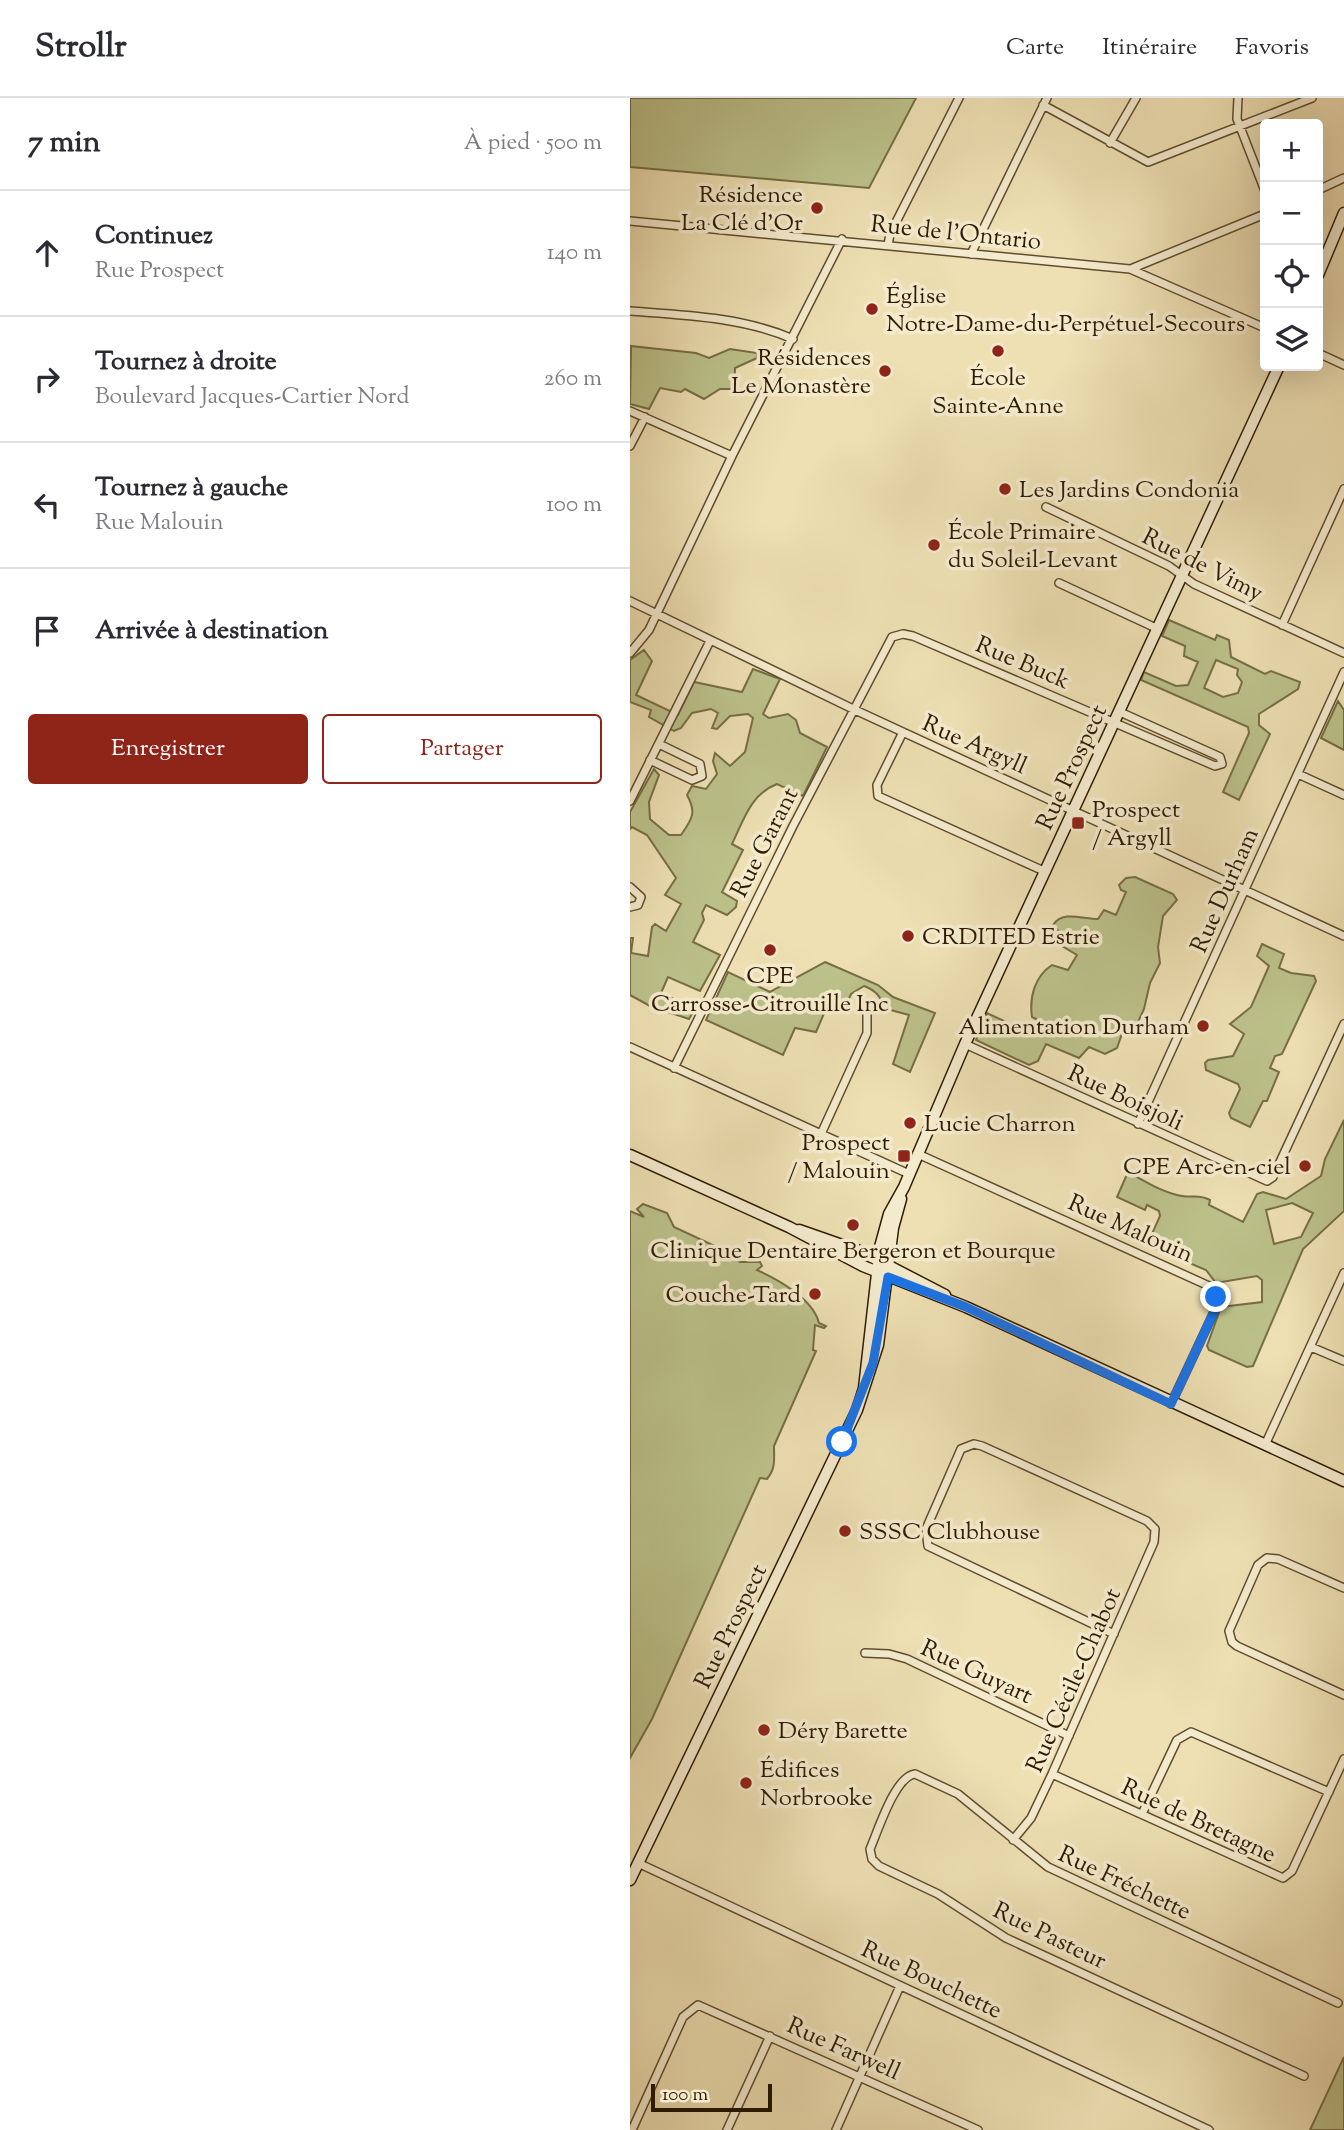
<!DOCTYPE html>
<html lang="fr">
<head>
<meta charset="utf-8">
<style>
  body { margin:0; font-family:"Sorts Mill Goudy",serif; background:#f7f7f7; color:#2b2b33 }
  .controls { position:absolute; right:21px; top:21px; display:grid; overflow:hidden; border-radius:7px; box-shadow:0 7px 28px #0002 }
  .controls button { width:63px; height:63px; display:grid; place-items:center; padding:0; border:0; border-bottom:2px solid #e1e1e2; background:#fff; color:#2b2b33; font:35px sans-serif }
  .scale { position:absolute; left:21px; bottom:18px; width:121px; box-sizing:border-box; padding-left:7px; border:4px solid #2f1c00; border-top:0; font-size:19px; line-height:24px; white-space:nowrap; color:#2f1c00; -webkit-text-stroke:5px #f4ebce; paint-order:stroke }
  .stop { position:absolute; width:21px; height:21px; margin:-16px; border:5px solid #1a73e8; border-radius:50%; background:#fff }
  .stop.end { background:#1a73e8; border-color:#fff; box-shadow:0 2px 7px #0008 }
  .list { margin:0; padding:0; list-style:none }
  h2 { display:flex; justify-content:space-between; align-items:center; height:91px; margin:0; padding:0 28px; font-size:30px }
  h2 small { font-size:23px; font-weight:400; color:#7c7c81 }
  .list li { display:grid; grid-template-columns:46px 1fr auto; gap:21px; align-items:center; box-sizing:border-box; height:126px; padding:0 28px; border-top:2px solid #e1e1e2 }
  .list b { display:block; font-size:26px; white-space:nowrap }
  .list p { margin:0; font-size:23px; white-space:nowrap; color:#7c7c81 }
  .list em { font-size:23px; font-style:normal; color:#7c7c81 }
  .actions { display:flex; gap:14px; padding:21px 28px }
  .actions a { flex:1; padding:16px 0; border:2px solid #8f2418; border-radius:7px; text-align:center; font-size:24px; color:#8f2418 }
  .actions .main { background:#8f2418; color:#fff }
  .icon { flex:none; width:38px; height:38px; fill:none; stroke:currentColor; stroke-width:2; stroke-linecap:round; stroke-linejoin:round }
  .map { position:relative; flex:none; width:714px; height:2032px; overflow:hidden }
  header { display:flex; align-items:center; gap:42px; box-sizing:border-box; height:98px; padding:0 35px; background:#fff; border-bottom:2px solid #e1e1e2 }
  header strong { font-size:33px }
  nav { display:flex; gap:38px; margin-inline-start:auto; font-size:24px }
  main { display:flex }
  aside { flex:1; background:#fff }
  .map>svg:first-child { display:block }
  .green { fill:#bcc18a; stroke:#766e45; stroke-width:2; fill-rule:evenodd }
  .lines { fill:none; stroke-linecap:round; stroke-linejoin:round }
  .street-casing { stroke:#5f4d2d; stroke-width:10 }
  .secondary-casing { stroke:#2f1c00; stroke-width:13 }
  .street { stroke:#f4ebce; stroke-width:7 }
  .secondary { stroke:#f4ebce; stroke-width:10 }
  .route { stroke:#1a73e8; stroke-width:9 }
  .poi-dot { fill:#8f2418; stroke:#f4ebce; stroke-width:2.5 }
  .labels { text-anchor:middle; stroke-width:7; stroke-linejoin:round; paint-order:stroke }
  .poi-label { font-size:24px; fill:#2f1c00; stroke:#f4ebce; text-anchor:start }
  .street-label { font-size:24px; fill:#2f1c00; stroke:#f4ebce }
</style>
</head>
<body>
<header>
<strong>Strollr</strong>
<nav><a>Carte</a><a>Itinéraire</a><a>Favoris</a></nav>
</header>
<main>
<aside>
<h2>7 min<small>À pied · 500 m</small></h2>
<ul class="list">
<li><svg class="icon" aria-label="ahead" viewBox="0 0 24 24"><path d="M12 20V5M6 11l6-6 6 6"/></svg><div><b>Continuez</b><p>Rue Prospect</p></div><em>140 m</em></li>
<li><svg class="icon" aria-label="right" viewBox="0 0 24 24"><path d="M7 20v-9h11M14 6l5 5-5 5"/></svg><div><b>Tournez à droite</b><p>Boulevard Jacques-Cartier Nord</p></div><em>260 m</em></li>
<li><svg class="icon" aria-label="left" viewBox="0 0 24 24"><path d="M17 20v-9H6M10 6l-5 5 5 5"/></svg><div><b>Tournez à gauche</b><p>Rue Malouin</p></div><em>100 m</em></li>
<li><svg class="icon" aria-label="arrive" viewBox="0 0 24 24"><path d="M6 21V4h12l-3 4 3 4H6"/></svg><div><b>Arrivée à destination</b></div></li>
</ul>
<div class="actions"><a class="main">Enregistrer</a><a>Partager</a></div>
</aside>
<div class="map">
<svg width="714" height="2032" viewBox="0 0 714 2032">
  <rect width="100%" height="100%" fill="#eee0b3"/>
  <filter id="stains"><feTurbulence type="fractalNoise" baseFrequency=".00286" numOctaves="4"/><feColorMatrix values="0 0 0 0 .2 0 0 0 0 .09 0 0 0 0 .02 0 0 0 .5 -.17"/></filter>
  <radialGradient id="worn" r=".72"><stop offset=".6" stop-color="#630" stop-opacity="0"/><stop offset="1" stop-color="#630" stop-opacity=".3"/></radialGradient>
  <path class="green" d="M0,0h286l-47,90 -239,-21z
    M1,248l65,7 13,5 21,-9 27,4v5l-22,10 -1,21h-14l-16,10 -19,-10 -4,3 -21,-4 -11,21 -19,-5z
    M539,522l46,20 2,-5 12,5 2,17 34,17 6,-3 29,11 -2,7 -39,25v11l11,9 -31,66 -16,-8 26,-59 -1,-6 -107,-47 3,-8 32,14 12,-1 10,-23 -14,-6 1,-10 -23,-10zM586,562l22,9 -1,6 5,7 -4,11 -15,4 -19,-9z
    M14,552l8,11 -16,34 42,20 16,-33 48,10 11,-23 27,10 -17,35 6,4 19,-4 8,6 4,13 27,14 -24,49 -26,-12c-26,10 -33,35 -45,60l11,6 -21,42 15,9 -1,6 -9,8 -21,-10 -4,8 2,7 -11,22 27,13 -20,36 -32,-14 -7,16 34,16 -6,10 -39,-13 -20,-11v-57h3l-2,15 17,3 4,-29 3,-3 11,7 15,-27 -16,-9 11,-17 -29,-43 -15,-8 -2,2v-17l24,-43 5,6 -10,27 1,17 19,16h12c11,-16 16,-22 6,-40l5,-9 14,3 11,-15 -4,-13 2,-8 15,13 15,-14 8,-34 -5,-4 -18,2 -13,13 -5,-1 6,-15 -7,-4 -19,4 -11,15 -7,3 -25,-14 2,-7 -21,-8v-42z
    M708,603l6,9v40l-23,-12z
    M505,779l38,17 4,6 -14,16 -5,31 2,16 -10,20 -6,26 -6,13 -15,9 -6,17 -12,6 -16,-7 -10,11 -33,-14 -8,17 -9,4 -53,-25 11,-27 47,22 6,-14 -8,-4c-3,-20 3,-41 20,-52l16,5 9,-15 -15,-9 3,-8 -12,-13c10,-15 29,-6 45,-6l6,-9 12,5 10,-23 -5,-2 -2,-5 7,-7z
    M632,846l22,10 -5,14 12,5 23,3 2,5 -34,73 -7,2 -5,12 9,4 -12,29h-4l-13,26 -19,-9 -2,-5 11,-24 -2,-5 -32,-14 -1,-7 3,-3 25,-4 11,-22 -14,-10 21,-17 18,-41 -12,-10z
    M195,864l53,23 15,12 42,16 -25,59 -17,-8 16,-49 -26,-7c-1,-12 -8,-18 -19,-22l-13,8 -6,14 -16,-6 -13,30 -21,-4 -12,27 -77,-35 22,-48 42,20z
    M714,1022v91l-41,38 -50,117 -6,1 -38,-17 -2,-4 14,-39 41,-5v-22l-5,-4 -41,7 -10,-13 -59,-25 13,-29 -1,-5 -12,-6 -2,5 -28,-13 11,-25c17,9 35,21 54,24 11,2 17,-2 28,4l-1,5 34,17 14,-28 6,-2 23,7 35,-23 4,-17zM662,1105l21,10 -12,24 -27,7 -8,-34z
    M13,1106l24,9 7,14 43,20 2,5 21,10h20l2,4 -5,4c22,10 56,29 62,53l7,3 -2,2 -9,-3 -2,25 3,1 -42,95c0,13 2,22 -7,33l-7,-1 -108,241 -22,39v-547l14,6 -7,-8z
    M714,1959v73h-34z"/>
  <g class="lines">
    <g class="street-casing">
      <path id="street" d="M608,0l-1,21 28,72
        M413,7l105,57 164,-64
        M480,45l26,-45
        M688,92l26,-12
        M0,123l500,48 135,59
        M258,147l2,-11 69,-136
        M341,156l76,-156
        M503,170l132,-54
        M0,213c54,4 113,6 163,28
        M688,255l26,12
        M0,313l102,45
        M0,348l15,-29
        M416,409l123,59 25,18 150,69
        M429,485l99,46
        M0,503l223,108 491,227
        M652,527l62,-136
        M0,555l19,-23 83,-174 110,-217
        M273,634l-26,53 1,11 168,76
        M20,662l42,20 10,-4 -2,-12 -41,-20
        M668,676l46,21
        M0,703l80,-160
        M0,789l11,10 -3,8 -8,2
        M335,946l302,137 6,-4 71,-153
        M0,949l279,127
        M44,970l119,-242 99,-189 11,-3 10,2 302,130 7,-2 -2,-7 -100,-45
        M508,1026l206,-452
        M191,1036l46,-101v-26
        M288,1056l291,132 7,11 -2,15 -43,92
        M681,1249l33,14
        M635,1347l79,-172
        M714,1490l-66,-29 -11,-1 -9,7 -29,66 3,11 5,4 107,49
        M235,1555l24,1 18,5 162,77
        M422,1676l231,104 9,-7 52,-112
        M512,1716l35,-74 14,-8 138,60
        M383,1742l18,-22 21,-44 102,-232 1,-13 -8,-8 -165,-75 -8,-2 -13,5 -35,80 2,17 186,88
        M8,1765l571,267
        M674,1978l-298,-138 -68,-44 -59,-28 -7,-7 -2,-10c8,-18 25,-73 45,-75l43,20 90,73 290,136
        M2,2032l51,-113 15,-12 280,125
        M97,2032l43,-94
        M206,2032l64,-144"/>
    </g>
    <g class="secondary-casing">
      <path id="secondary" d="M688,177l26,-62
        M0,1057l159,72 74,39 103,41 378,174
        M169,1132l63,22 83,43
        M234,1290l16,-141 9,-33 15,-27 61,-143 314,-678
        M0,1782l227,-470 21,-65 15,-117 8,-29"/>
    </g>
    <use href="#street" class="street"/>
    <use href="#secondary" class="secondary"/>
  </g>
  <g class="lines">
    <path class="route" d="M212,1344l31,-79 15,-86 78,30 205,97 43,-92 2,-15"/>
  </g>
  <g class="poi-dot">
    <circle cx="187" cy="110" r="7"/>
    <circle cx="242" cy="211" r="7"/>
    <circle cx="368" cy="253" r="7"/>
    <circle cx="255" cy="273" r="7"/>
    <circle cx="375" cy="391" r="7"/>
    <circle cx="304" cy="447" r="7"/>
    <rect x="441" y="718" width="14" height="14" rx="3.5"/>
    <circle cx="278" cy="838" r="7"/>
    <circle cx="140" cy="852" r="7"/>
    <circle cx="573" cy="928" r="7"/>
    <circle cx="280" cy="1025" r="7"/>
    <rect x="267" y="1051" width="14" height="14" rx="3.5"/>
    <circle cx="675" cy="1068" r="7"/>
    <circle cx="223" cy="1127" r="7"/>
    <circle cx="185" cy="1196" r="7"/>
    <circle cx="215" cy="1433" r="7"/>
    <circle cx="134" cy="1632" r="7"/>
    <circle cx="116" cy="1685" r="7"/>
  </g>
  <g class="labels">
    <g class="poi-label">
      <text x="173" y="104" text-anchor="end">Résidence<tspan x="173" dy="28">La Clé d'Or</tspan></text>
      <text x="256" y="205">Église<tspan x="256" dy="28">Notre-Dame-du-Perpétuel-Secours</tspan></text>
      <text x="241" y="267" text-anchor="end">Résidences<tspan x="241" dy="28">Le Monastère</tspan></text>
      <text x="368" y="287" text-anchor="middle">École<tspan x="368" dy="28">Sainte-Anne</tspan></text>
      <text x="389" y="399">Les Jardins Condonia</text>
      <text x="318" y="441">École Primaire<tspan x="318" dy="28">du Soleil-Levant</tspan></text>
      <text x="462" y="719">Prospect<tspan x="462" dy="28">/ Argyll</tspan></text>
      <text x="292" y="846">CRDITED Estrie</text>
      <text x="140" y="885" text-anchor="middle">CPE<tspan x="140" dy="28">Carrosse-Citrouille Inc</tspan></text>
      <text x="559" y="936" text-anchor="end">Alimentation Durham</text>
      <text x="294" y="1033">Lucie Charron</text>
      <text x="260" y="1052" text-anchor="end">Prospect<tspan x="260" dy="28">/ Malouin</tspan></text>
      <text x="661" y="1076" text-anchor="end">CPE Arc-en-ciel</text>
      <text x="223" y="1160" text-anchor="middle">Clinique Dentaire Bergeron et Bourque</text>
      <text x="171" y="1204" text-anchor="end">Couche-Tard</text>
      <text x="229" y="1441">SSSC Clubhouse</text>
      <text x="148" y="1640">Déry Barette</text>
      <text x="130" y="1679">Édifices<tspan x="130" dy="28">Norbrooke</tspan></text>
    </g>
    <g class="street-label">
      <text transform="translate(326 134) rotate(6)" y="8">Rue de l'Ontario</text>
      <text transform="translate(573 466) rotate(27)" y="8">Rue de Vimy</text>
      <text transform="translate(393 564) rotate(23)" y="8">Rue Buck</text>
      <text transform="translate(345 646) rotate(24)" y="8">Rue Argyll</text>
      <text transform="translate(441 669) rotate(-65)" y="8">Rue Prospect</text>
      <text transform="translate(134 744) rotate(-63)" y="8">Rue Garant</text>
      <text transform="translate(594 792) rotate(-66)" y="8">Rue Durham</text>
      <text transform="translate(496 999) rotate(25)" y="8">Rue Boisjoli</text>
      <text transform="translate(501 1130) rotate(24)" y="8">Rue Malouin</text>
      <text transform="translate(100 1528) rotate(-64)" y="8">Rue Prospect</text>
      <text transform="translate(347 1573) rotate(25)" y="8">Rue Guyart</text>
      <text transform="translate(443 1582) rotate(-66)" y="8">Rue Cécile-Chabot</text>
      <text transform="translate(569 1722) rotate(25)" y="8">Rue de Bretagne</text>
      <text transform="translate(495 1784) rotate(25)" y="8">Rue Fréchette</text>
      <text transform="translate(420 1837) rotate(26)" y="8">Rue Pasteur</text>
      <text transform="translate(302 1881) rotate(25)" y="8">Rue Bouchette</text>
      <text transform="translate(214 1950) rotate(24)" y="8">Rue Farwell</text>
    </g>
  </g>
  <rect width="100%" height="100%" filter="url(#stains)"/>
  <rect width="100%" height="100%" fill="url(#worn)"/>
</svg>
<div class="controls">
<button>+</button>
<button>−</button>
<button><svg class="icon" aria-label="locate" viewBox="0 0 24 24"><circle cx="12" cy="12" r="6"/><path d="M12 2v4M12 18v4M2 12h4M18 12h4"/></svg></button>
<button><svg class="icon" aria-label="layers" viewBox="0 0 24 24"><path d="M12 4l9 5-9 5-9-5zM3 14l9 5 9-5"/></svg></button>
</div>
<div class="scale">100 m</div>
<div class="stop" style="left:212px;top:1344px"></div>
<div class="stop end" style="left:586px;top:1199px"></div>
</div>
</main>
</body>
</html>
